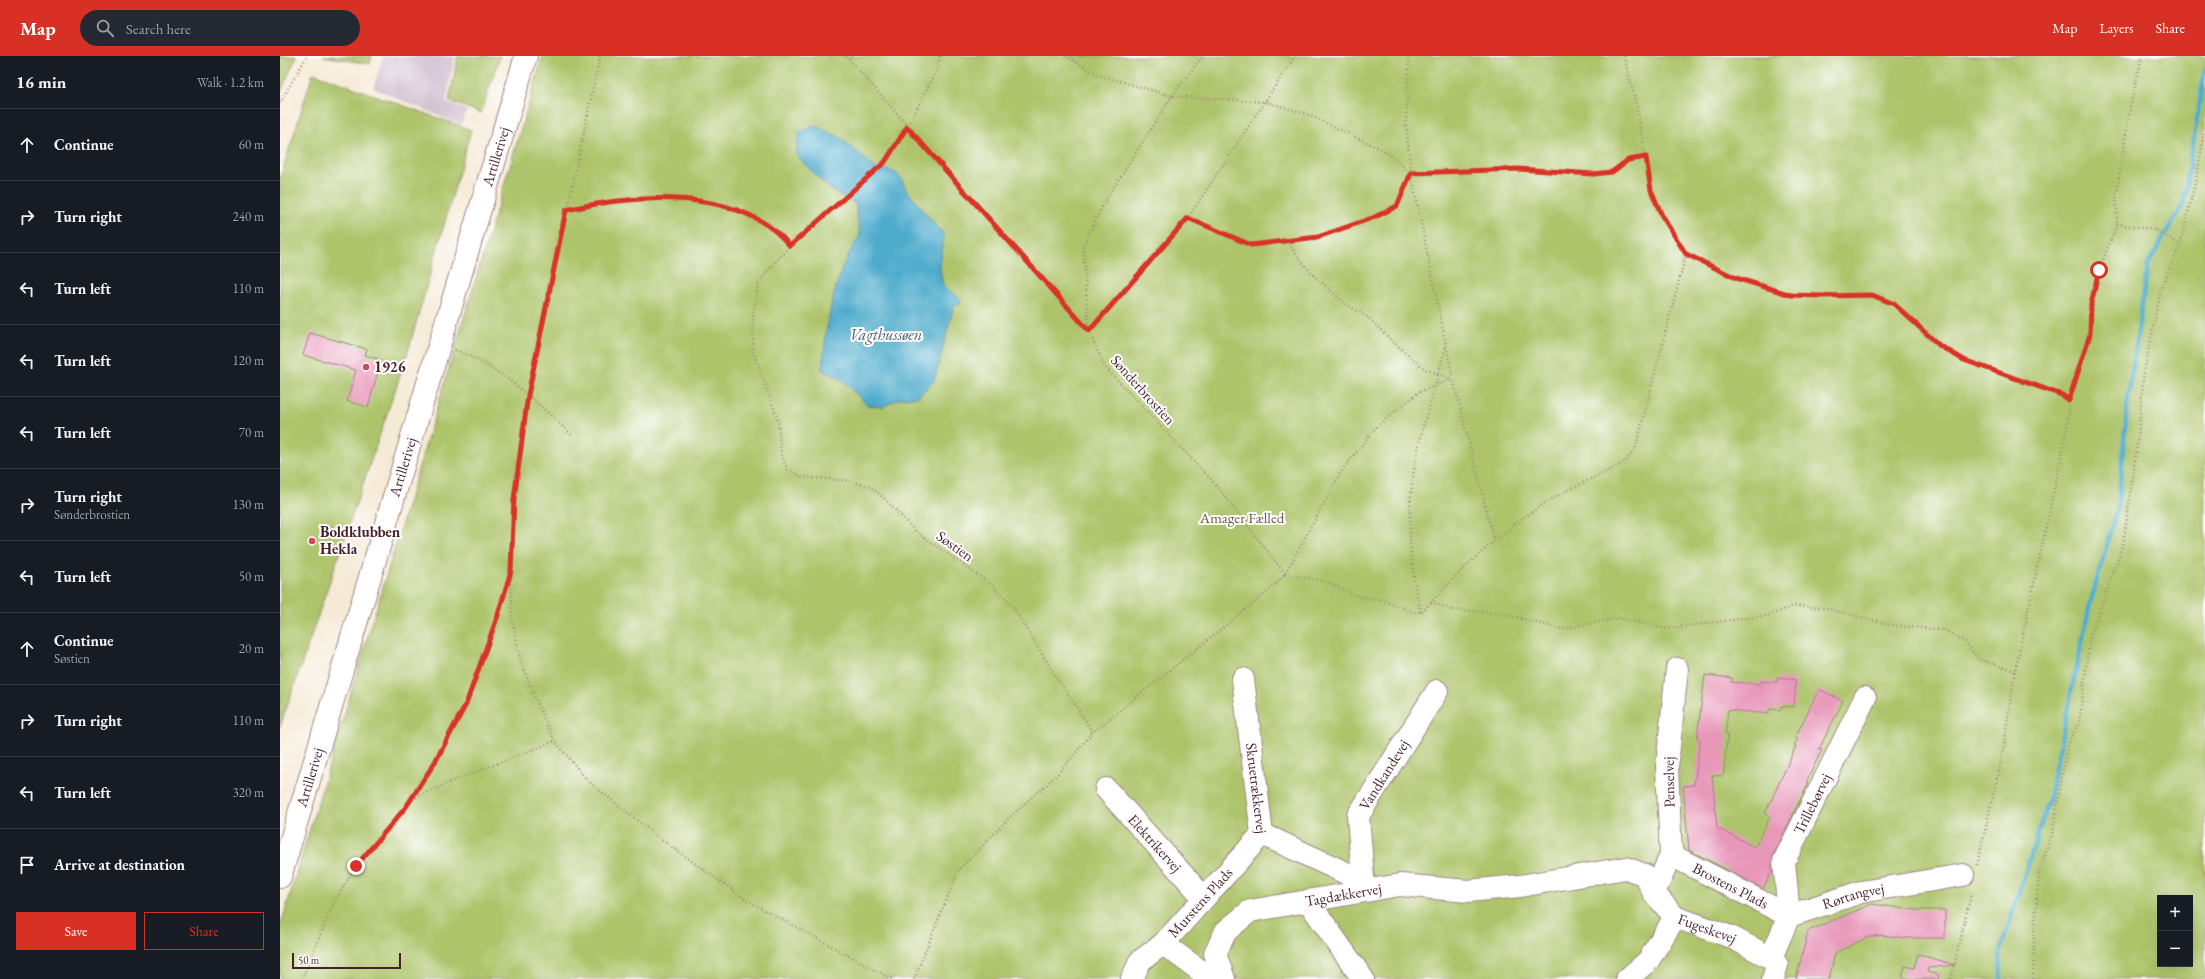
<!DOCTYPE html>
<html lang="en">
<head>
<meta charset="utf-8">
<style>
  body { margin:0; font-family:"EB Garamond",serif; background:#242831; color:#f1f3f6 }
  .controls { position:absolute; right:12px; bottom:12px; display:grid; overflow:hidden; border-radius:0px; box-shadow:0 4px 16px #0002 }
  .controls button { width:36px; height:36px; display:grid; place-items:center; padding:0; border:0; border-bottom:1px solid #363941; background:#171b24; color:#f1f3f6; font:20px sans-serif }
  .scale { position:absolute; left:12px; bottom:10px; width:109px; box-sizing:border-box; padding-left:4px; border:2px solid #4a1f2b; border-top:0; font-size:11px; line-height:14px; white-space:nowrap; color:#4a1f2b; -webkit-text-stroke:3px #fff; paint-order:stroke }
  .stop { position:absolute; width:12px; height:12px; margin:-9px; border:3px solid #d93025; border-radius:50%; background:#fff }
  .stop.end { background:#d93025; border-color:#fff; box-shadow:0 1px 4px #0008 }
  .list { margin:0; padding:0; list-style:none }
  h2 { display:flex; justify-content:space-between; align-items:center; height:52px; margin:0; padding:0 16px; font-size:17px }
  h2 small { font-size:13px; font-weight:400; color:#9ea1a6 }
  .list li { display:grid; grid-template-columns:26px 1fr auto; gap:12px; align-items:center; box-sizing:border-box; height:72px; padding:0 16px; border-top:1px solid #363941 }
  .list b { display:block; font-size:15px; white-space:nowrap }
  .list p { margin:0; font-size:13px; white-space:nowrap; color:#9ea1a6 }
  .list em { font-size:13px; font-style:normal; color:#9ea1a6 }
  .actions { display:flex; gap:8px; padding:12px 16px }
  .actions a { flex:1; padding:9px 0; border:1px solid #d93025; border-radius:0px; text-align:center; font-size:14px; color:#d93025 }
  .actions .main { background:#d93025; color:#fff }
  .icon { flex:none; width:22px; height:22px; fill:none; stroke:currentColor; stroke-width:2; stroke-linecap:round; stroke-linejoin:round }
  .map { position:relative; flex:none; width:1925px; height:923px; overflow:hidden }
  header { display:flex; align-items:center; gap:24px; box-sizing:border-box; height:56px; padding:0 20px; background:#d93025; color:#fff }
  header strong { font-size:19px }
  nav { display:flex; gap:22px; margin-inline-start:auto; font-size:14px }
  .search { width:280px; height:36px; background:#242831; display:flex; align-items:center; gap:10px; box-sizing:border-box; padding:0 14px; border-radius:22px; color:#9ea1a6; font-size:15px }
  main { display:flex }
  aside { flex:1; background:#171b24 }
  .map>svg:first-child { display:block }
  .industrial { fill:#cfbdcf }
  .green { fill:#adc46a; stroke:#7c724a; fill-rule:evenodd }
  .water { fill:#4eabcc; stroke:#4c657c }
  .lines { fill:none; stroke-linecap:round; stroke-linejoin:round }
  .stream { stroke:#4eabcc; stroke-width:4.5 }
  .building { fill:#e897b9 }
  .minor-casing { stroke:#a08480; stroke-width:24 }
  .path { stroke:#a08480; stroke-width:2.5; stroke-dasharray:1 3; stroke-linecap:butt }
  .minor { stroke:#fff; stroke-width:22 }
  .route { stroke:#d93025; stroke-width:5 }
  .poi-dot { fill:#d1495b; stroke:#fff; stroke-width:1.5 }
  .labels { text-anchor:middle; stroke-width:4; stroke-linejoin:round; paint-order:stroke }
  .street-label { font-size:15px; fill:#4a1f2b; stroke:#fff }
  .poi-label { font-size:15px; font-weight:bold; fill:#4a1f2b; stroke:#fff; text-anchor:start }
  .park-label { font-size:15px; fill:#6d5941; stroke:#fff }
  .water-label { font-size:16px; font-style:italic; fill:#4c5e73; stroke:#fff }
</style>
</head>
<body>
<header>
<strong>Map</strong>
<div class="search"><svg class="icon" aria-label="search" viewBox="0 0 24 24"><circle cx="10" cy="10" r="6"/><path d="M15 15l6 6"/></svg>Search here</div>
<nav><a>Map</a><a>Layers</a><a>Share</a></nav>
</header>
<main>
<aside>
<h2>16 min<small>Walk · 1.2 km</small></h2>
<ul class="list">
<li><svg class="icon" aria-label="ahead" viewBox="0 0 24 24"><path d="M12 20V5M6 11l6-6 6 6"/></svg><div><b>Continue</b></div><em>60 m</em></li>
<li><svg class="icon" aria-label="right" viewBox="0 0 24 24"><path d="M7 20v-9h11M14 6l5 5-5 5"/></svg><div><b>Turn right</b></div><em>240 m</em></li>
<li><svg class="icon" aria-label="left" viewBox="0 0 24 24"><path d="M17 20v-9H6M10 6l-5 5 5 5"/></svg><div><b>Turn left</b></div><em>110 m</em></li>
<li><svg class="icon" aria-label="left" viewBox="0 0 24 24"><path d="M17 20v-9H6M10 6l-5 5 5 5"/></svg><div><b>Turn left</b></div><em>120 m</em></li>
<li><svg class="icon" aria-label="left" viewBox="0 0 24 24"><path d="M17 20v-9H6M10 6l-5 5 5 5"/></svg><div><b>Turn left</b></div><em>70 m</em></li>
<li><svg class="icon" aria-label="right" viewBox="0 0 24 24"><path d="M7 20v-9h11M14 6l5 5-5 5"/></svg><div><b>Turn right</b><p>Sønderbrostien</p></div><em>130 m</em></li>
<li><svg class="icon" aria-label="left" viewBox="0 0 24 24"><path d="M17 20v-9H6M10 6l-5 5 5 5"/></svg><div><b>Turn left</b></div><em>50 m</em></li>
<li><svg class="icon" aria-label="ahead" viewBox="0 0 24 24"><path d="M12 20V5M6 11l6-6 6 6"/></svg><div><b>Continue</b><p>Søstien</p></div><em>20 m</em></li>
<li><svg class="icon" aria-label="right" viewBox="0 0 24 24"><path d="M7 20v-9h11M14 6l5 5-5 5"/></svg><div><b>Turn right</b></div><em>110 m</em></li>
<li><svg class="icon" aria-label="left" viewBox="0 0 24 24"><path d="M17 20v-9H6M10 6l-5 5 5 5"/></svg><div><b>Turn left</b></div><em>320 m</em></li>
<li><svg class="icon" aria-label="arrive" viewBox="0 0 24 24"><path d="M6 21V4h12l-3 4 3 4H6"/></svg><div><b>Arrive at destination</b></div></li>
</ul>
<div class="actions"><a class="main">Save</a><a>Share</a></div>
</aside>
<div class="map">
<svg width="1925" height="923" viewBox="0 0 1925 923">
  <rect width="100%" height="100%" fill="#fff"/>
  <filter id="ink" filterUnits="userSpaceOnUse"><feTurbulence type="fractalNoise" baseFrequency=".025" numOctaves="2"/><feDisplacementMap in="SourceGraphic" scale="8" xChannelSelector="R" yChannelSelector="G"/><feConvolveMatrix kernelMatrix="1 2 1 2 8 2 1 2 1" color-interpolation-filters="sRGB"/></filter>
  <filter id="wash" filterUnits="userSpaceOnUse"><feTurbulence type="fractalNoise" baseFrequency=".012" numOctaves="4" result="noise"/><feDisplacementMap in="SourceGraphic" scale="16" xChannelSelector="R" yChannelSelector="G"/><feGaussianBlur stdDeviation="0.9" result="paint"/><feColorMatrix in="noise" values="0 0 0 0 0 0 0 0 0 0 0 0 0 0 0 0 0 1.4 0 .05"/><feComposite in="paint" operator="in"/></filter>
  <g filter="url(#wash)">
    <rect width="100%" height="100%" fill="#f5ead5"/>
    <path class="industrial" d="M103,0h72l-9,46 21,8 -6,15 -88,-37z"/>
    <path class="green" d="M0,0h17l-17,37z
      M43,0h49l-2,8z
      M178,0h42l-19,57 -32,-12z
      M263,0h1662v923h-1925v-51zM1880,842h30v66h-30z
      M33,17l158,57 -64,225 -127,372v-548z"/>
    <path class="water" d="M534,69l27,13 38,33 5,-3 12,5 6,6 5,12 37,44 -4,33 3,18 17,12 1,6 -7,2 -20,75 -17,16 -17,1 -17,9 -16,-2 -26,-26 -19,-9c4,-43 11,-99 38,-134l-5,-33c-25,-10 -42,-29 -59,-49l3,-21z"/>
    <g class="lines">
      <path class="stream" d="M1721,923l-1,-28 48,-149 42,-198 28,-99 10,-107 20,-134 35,-59 22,-135"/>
    </g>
    <g id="blocks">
      <path class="building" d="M30,277l57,16 -2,6 16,5 -13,47 -21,-6 9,-31 -53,-15z
        M1425,619l27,3 -1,4 29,2v-3l17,1 1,-4 18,2 -2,27 -13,-1v4l-12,-1v5l-41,-4 -3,24h3l-5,42 -11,-1 5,53 38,19 15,-30 -5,-3 31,-68 -2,-1 4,-6 -3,-1 24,-49 24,12 -24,48 3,1 -16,32 2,2 -35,71 -1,16 -9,18 -74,-39 -6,-64 11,-1 6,-46 -3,-1z
        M1592,848l44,6h29v28h-38l-28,-3 -13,3 -31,15 -6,26h-33l12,-48z
        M1638,898l37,11 -27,3 -1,4 12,3 -1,4h-28l-8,-2 3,-11 9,2z"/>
    </g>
  </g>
  <g filter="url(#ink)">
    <use href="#blocks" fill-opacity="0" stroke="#a08480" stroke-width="1"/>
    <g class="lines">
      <g class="minor-casing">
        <g id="minor">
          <path id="s1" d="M963,623l19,155 101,47"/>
          <path id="s2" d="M826,733l98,109"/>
          <path id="s3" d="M1391,799l118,61"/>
          <path id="s4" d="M0,821l246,-821"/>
          <path id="s5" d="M1084,835l-6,-75 79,-125"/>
          <path d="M1374,837l17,-38 -4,-89 10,-97"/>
          <path d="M1028,845l55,78"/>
          <path id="s6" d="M1509,860l-5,-55 81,-163"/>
          <path id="s7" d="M1491,902l18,-42 72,-24 102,-17"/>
          <path d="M852,923l8,-18 23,-17"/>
          <path id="s8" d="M932,923l-49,-35 99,-110"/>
          <path id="s9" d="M944,923l-9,-26 11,-22 24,-20 150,-26 68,6 52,-5 106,-18 19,7 9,18 21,24 56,20 40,21 6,7 -4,14"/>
          <path d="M1347,923l21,-18 27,-44"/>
        </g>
      </g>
      <path class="path" d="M320,0l-72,339 -14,104 -3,72 1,47 9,44 18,46 16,33 32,39 72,58 89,63 144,78
        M566,0l243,275 15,35 113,120 68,88
        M660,0l-3,14 -30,57 -22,35 -95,84 -21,23 -11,16 -5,29v38l25,68 3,34 6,15 15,8 48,4 21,6 15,13 30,32 76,53 20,21 43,69 38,57 178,-143 14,-15 56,-102 34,-44 44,-36 34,-13
        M786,0l32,19 74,21 94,6 41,12 78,37 26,22 42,206 41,161
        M1344,0l13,51 14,83 11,26 24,38 50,24 55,17 30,1 51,-1 22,9 46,42 23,14 99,35 7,6
        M0,47l27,-47
        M1131,117l107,-4 75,5 19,-2 7,-7 9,-5 18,-3
        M286,154c68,-16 175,-24 224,36
        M908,162l63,27 67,-8 57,-20 22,-11 14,-33 -5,-49 3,-68
        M1837,168l39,6 24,15
        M1006,184l24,32 36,32 23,14 23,23 33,28 27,10
        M809,275l99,-113 107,-162
        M809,275l-6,-85 23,-47 66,-103 31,-40
        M175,294c46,17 82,53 118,86
        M1005,518l39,7 37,16 18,2 35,13h8
        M1151,546l21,8 47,3 63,16 57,-11 46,11 104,-14 25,-9 31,2 66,17 54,5 20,12 13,17 37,12
        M1141,556c-13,-51 -15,-107 -4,-158 7,-36 20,-71 28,-106
        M1142,556c37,-40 76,-79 123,-109 26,-16 55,-27 81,-42l9,-11 51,-196
        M132,743l43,-19 100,-39
        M1697,809l25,-108 13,-86 49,-227 5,-29v-14l21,-67 1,-30 8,-34 18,-46 -1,-28 15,-93 11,-47
        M22,923l32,-77 22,-36 50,-59 29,-45 31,-59 33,-88 11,-41
        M634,923l44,-108 54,-56 43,-38 38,-45
        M1671,923l21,-89
        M1753,923l1,-46 5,-60 14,-42 14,-86 12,-22 11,-86 33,-93 14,-98 7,-74 17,-83 19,-44 16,-66 9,-50
        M1924,923l1,-1"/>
      <use href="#minor" class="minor"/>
    </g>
  </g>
  <g class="lines" filter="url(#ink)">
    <path class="route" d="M76,810l50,-59 29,-45 31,-58 32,-89 13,-44 3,-72 14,-104 38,-185c68,-16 175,-24 224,36l95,-84 22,-35 182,204 99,-113 63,27 67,-8 57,-20 22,-11 14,-33 107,-4 75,5 19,-2 16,-12 18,-3 5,33 11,26 24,38 50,24 55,17 30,1 51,-1 22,9 46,42 24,14 98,35 7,5 21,-66 1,-30 8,-34"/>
  </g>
  <g class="poi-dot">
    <circle cx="86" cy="311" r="4"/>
    <circle cx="32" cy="485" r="4"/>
  </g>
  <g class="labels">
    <g class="street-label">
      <text dy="5" stroke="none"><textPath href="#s4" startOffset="752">Artillerivej</textPath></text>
      <text transform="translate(863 334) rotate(48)" y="5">Sønderbrostien</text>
      <text dy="5" stroke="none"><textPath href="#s4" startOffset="428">Artillerivej</textPath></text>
      <text transform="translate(675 490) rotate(35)" y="5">Søstien</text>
      <text dy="5" stroke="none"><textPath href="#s5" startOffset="124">Vandkandevej</textPath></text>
      <text dy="5" stroke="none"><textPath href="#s4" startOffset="104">Artillerivej</textPath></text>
      <text transform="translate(1389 726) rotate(-91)" y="5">Penselvej</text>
      <text dy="5" stroke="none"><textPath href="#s1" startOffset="110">Skruetrækkervej</textPath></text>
      <text dy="5" stroke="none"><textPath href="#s6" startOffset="119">Trillebørvej</textPath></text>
      <text dy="5" stroke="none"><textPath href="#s2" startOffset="73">Elektrikervej</textPath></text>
      <text dy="5" stroke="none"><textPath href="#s3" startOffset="67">Brostens Plads</textPath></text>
      <text dy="5" stroke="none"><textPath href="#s9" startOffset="178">Tagdækkervej</textPath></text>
      <text dy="5" stroke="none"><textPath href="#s7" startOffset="113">Rørtangvej</textPath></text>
      <text dy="5" stroke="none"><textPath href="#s8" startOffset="116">Murstens Plads</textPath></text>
      <text dy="5" stroke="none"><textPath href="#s9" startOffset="570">Fugeskevej</textPath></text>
    </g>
    <g class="poi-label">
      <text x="94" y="316">1926</text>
      <text x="40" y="481">Boldklubben<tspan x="40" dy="17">Hekla</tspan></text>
    </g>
    <g class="park-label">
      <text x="962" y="467">Amager Fælled</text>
    </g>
    <g class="water-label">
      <text x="606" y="284">Vagthussøen</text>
    </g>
  </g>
</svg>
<div class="controls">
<button>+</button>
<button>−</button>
</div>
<div class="scale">50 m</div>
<div class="stop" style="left:1819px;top:214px"></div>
<div class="stop end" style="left:76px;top:810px"></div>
</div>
</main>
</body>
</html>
